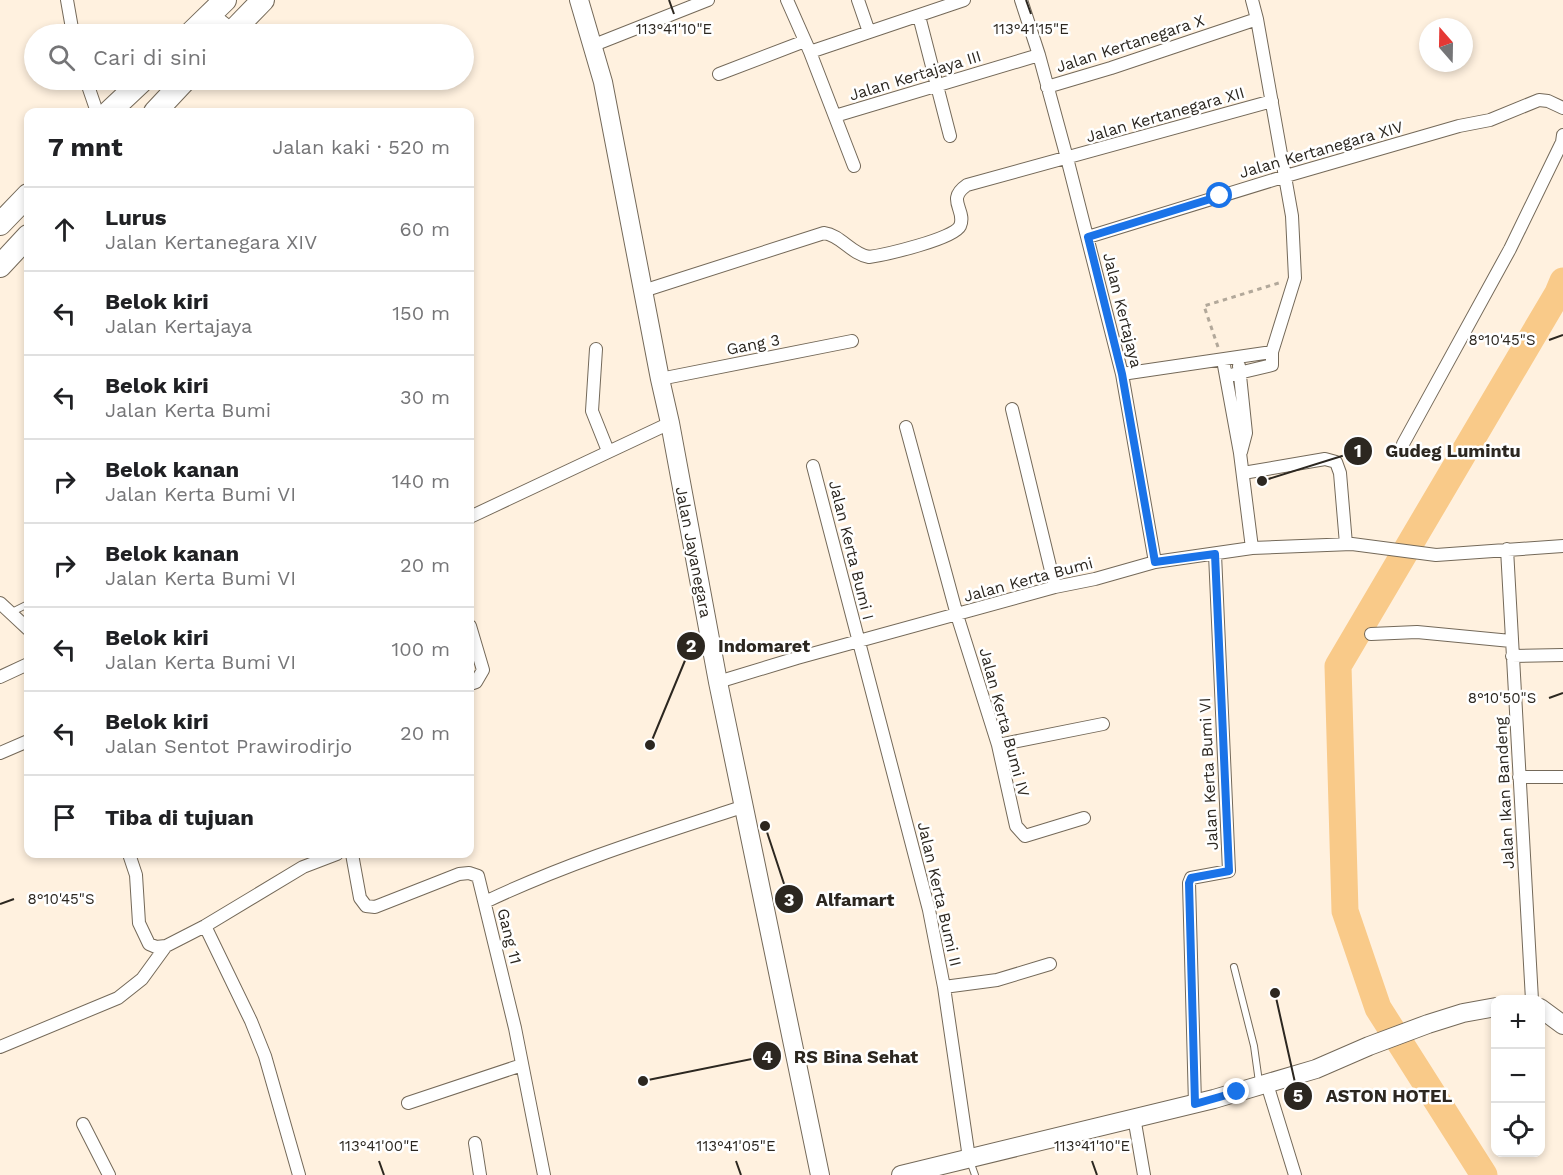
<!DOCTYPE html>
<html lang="id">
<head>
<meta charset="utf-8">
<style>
  body { margin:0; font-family:"Work Sans",sans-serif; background:#f2f2f2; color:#202124 }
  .controls { position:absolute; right:18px; bottom:18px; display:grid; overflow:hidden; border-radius:12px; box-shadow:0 3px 9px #0003 }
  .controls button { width:54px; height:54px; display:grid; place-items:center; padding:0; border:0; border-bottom:2px solid #e0e0e0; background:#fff; color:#202124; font:30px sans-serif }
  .compass { position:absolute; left:1419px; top:18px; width:54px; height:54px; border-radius:50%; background:#fff; box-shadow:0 3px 9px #0003; rotate:340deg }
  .stop { position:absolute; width:18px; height:18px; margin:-14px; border:4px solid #1a73e8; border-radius:50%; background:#fff }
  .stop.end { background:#1a73e8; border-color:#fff; box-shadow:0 2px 6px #0008 }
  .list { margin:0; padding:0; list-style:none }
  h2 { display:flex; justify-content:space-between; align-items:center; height:78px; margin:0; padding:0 24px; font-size:26px }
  h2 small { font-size:20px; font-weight:400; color:#757577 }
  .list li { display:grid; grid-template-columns:39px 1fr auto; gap:18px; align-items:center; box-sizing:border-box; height:84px; padding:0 24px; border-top:2px solid #e0e0e0 }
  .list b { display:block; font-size:22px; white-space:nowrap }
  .list p { margin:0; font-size:20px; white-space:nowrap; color:#757577 }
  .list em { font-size:20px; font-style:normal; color:#757577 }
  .icon { flex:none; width:33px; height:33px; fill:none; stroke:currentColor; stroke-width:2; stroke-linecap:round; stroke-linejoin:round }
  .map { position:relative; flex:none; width:1563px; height:1175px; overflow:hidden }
  .search { position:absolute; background:#fff; box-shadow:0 3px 9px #0003; left:24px; top:24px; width:450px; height:66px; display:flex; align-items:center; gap:15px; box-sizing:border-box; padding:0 21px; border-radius:33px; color:#757577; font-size:22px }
  .panel { position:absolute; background:#fff; box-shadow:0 3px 9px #0003; left:24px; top:108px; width:450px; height:750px; border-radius:12px }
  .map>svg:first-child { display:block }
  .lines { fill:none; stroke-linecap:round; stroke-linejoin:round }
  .river { stroke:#f9ca89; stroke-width:27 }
  .lane-casing { stroke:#746959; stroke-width:8 }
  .street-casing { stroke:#746959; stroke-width:14 }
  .secondary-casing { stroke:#746959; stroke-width:20 }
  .highway-casing { stroke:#746959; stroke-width:24 }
  .path { stroke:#b2a89a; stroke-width:3; stroke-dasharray:4.5 4.5; stroke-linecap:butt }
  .lane { stroke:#fff; stroke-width:6 }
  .street { stroke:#fff; stroke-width:12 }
  .secondary { stroke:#fff; stroke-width:18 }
  .highway { stroke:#fff; stroke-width:22 }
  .route { stroke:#1a73e8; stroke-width:8 }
  .ticks { fill:none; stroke:#2c2720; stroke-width:2 }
  .labels { text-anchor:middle; stroke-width:5; stroke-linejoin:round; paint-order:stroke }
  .street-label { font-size:16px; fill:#2c2720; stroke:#fff }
  .ticks-label { font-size:15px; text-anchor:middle; fill:#2c2720; stroke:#fff; stroke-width:5; stroke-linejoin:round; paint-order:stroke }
  .leader { fill:none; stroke:#2c2720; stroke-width:2 }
  .callout-dot { fill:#2c2720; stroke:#fff; stroke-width:2 }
  .mark-label { font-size:18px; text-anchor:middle; font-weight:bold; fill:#fff }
  .callout-label { font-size:18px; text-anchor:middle; font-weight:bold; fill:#2c2720; stroke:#fff; stroke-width:5; stroke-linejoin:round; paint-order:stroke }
</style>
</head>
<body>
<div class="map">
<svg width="1563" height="1175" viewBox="0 0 1563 1175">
  <rect width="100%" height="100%" fill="#fff1df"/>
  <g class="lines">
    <path class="river" d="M1484,1175l-106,-167 -33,-97 -7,-245 220,-373 5,-12"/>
    <g class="lane-casing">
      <path id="lane" d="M10,613l18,-9
        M1234,967l20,79 5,36
        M970,1161l5,14"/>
    </g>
    <g class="street-casing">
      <path id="street" d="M67,0l6,34
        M787,0l23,52 44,114
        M858,0l11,32
        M1021,0l18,55 28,103 55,216 33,188
        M919,16l31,120
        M594,45l114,-45
        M810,52l154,-52
        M719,74l86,-33
        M86,80l11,32
        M1047,87l64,-19 146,-49
        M835,116l204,-61
        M1088,237l198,-61 173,-50 31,-6 49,-20 9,1 15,7
        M643,291l181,-58c17,2 27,21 45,24 15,-2 85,-18 91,-31 7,-16 -15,-26 7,-41l305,-84
        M596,349l-4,62 16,40
        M1223,360l17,93 12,95
        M1239,366l7,67 -5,19
        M1122,374l150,-22
        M1226,376l46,-11v-13l23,-74 -3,-62 -35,-197 -5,-19
        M660,379l192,-38
        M1012,409l43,178
        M906,427l51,188 41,130 18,81 9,10 59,-18
        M1403,444l107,-195 52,-107 1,-7
        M813,466l116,444 15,77 25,171
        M1243,473l82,-14 11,3 4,11 6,71
        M470,517l200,-94
        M1507,549l25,451
        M0,603l28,26
        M470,626l13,44 -7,12 -6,2
        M1371,634l46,-2 94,9
        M1512,656l51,-1
        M0,677l28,-13
        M718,682l79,-24 258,-71 40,-8 60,-17 97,-14 100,-4 84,11 127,-9
        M998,745l105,-21
        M0,753l28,-12
        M1519,777h44
        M129,854l7,21 3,48 10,21 7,3 10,-1 39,-20 98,-59 34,-13
        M352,854l8,44 6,8 9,1 84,-33 10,-1 9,3 37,152 29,147
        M485,902c84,-40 172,-67 260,-96
        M205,926l46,95 14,35 34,119
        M944,987l53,-7 53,-16
        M0,1047l118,-49 24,-19 24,-33
        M1267,1084l28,91
        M408,1103l114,-38
        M1195,1104l-6,-221 2,-5 38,-7 -14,-317
        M1134,1117l10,58
        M83,1124l26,51
        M475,1143l5,32"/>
    </g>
    <g class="secondary-casing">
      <path id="secondary" d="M579,0l24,82 57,297 10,44 48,259 102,493
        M1540,1008l23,17
        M901,1175l313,-76 102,-30 53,-23 59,-22 35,-11 33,-6"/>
    </g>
    <g class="highway-casing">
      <path id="highway" d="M208,17l22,17 33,-34
        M190,34l35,-34
        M109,112l34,-32
        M155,112l30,-32
        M0,224l28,-29
        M0,266l28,-30"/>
    </g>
    <path class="path" d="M1218,347l-14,-41 78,-24"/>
    <use href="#lane" class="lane"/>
    <use href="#street" class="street"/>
    <use href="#secondary" class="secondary"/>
    <use href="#highway" class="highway"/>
  </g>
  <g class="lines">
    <path class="route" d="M1220,196l-132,41 34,137 33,188 60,-8 14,317 -38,7 -2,5 6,221 42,-12"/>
  </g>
  <path class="ticks" d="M669,0l5,14M1026,0l5,14M1549,340l14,-5M1549,698l14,-5M0,904l14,-5M379,1161l5,14M736,1161l5,14M1092,1161l5,14"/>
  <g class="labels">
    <g class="street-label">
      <text transform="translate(1130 43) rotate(-18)" y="6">Jalan Kertanegara X</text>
      <text transform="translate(915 75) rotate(-17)" y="6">Jalan Kertajaya III</text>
      <text transform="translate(1165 114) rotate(-16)" y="6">Jalan Kertanegara XII</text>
      <text transform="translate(1321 149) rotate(-16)" y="6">Jalan Kertanegara XIV</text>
      <text transform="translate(1123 310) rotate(76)" y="6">Jalan Kertajaya</text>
      <text transform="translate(753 344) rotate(-11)" y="6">Gang 3</text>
      <text transform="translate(852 550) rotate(76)" y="6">Jalan Kerta Bumi I</text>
      <text transform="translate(694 552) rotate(79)" y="6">Jalan Jayanegara</text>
      <text transform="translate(1028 579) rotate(-15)" y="6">Jalan Kerta Bumi</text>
      <text transform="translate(1005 722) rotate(75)" y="6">Jalan Kerta Bumi IV</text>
      <text transform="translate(1208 774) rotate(-93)" y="6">Jalan Kerta Bumi VI</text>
      <text transform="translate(1504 793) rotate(-93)" y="6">Jalan Ikan Bandeng</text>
      <text transform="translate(940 894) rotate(77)" y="6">Jalan Kerta Bumi II</text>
      <text transform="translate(510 936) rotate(76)" y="6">Gang 11</text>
    </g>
  </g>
  <g class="ticks-label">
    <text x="674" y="34">113°41'10"E</text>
    <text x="1031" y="34">113°41'15"E</text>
    <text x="1502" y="345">8°10'45"S</text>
    <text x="1502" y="703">8°10'50"S</text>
    <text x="61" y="904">8°10'45"S</text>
    <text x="379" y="1151">113°41'00"E</text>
    <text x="736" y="1151">113°41'05"E</text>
    <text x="1092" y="1151">113°41'10"E</text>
  </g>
  <path class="leader" d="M1262 481L1358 451M650 745L691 646M765 826L789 899M643 1081L767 1056M1275 993L1298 1096"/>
  <g class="callout-dot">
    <circle cx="1262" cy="481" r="6"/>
    <circle cx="650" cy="745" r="6"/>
    <circle cx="765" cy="826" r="6"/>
    <circle cx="643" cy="1081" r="6"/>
    <circle cx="1275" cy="993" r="6"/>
    <circle cx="1358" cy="451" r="15"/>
    <circle cx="691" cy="646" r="15"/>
    <circle cx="789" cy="899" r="15"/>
    <circle cx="767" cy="1056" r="15"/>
    <circle cx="1298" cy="1096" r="15"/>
  </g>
  <g class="mark-label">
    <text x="1358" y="457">1</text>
    <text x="691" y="652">2</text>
    <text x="789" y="906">3</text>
    <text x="767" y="1063">4</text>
    <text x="1298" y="1102">5</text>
  </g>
  <g class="callout-label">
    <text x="1453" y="457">Gudeg Lumintu</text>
    <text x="764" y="652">Indomaret</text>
    <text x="855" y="906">Alfamart</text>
    <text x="856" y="1063">RS Bina Sehat</text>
    <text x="1389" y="1102">ASTON HOTEL</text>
  </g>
</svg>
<div class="controls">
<button>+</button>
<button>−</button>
<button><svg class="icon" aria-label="locate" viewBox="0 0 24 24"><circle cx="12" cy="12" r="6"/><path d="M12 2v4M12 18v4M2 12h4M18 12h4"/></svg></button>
</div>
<svg class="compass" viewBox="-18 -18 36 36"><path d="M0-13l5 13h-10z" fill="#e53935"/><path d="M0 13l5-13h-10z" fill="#757577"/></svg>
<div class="stop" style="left:1220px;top:196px"></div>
<div class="stop end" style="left:1237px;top:1092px"></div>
<div class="search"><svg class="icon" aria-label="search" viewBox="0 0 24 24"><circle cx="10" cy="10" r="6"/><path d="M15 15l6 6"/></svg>Cari di sini</div>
<section class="panel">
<h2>7 mnt<small>Jalan kaki · 520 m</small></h2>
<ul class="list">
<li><svg class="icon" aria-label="ahead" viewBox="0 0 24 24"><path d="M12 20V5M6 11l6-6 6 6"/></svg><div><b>Lurus</b><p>Jalan Kertanegara XIV</p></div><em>60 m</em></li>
<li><svg class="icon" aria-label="left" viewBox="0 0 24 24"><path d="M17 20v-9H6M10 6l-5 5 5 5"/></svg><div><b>Belok kiri</b><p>Jalan Kertajaya</p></div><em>150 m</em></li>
<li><svg class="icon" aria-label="left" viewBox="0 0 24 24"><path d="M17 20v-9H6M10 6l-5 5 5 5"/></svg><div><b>Belok kiri</b><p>Jalan Kerta Bumi</p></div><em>30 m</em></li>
<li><svg class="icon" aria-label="right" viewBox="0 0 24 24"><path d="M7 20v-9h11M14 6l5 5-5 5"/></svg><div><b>Belok kanan</b><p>Jalan Kerta Bumi VI</p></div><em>140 m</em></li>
<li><svg class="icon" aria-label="right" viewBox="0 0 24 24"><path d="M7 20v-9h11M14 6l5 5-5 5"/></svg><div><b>Belok kanan</b><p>Jalan Kerta Bumi VI</p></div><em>20 m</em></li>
<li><svg class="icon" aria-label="left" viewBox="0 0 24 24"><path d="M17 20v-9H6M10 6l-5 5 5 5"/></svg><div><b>Belok kiri</b><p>Jalan Kerta Bumi VI</p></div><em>100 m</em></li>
<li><svg class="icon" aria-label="left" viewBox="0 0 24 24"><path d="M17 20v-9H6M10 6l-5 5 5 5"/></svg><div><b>Belok kiri</b><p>Jalan Sentot Prawirodirjo</p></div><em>20 m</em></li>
<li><svg class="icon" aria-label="arrive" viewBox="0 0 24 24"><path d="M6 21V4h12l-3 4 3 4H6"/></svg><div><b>Tiba di tujuan</b></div></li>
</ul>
</section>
</div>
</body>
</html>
